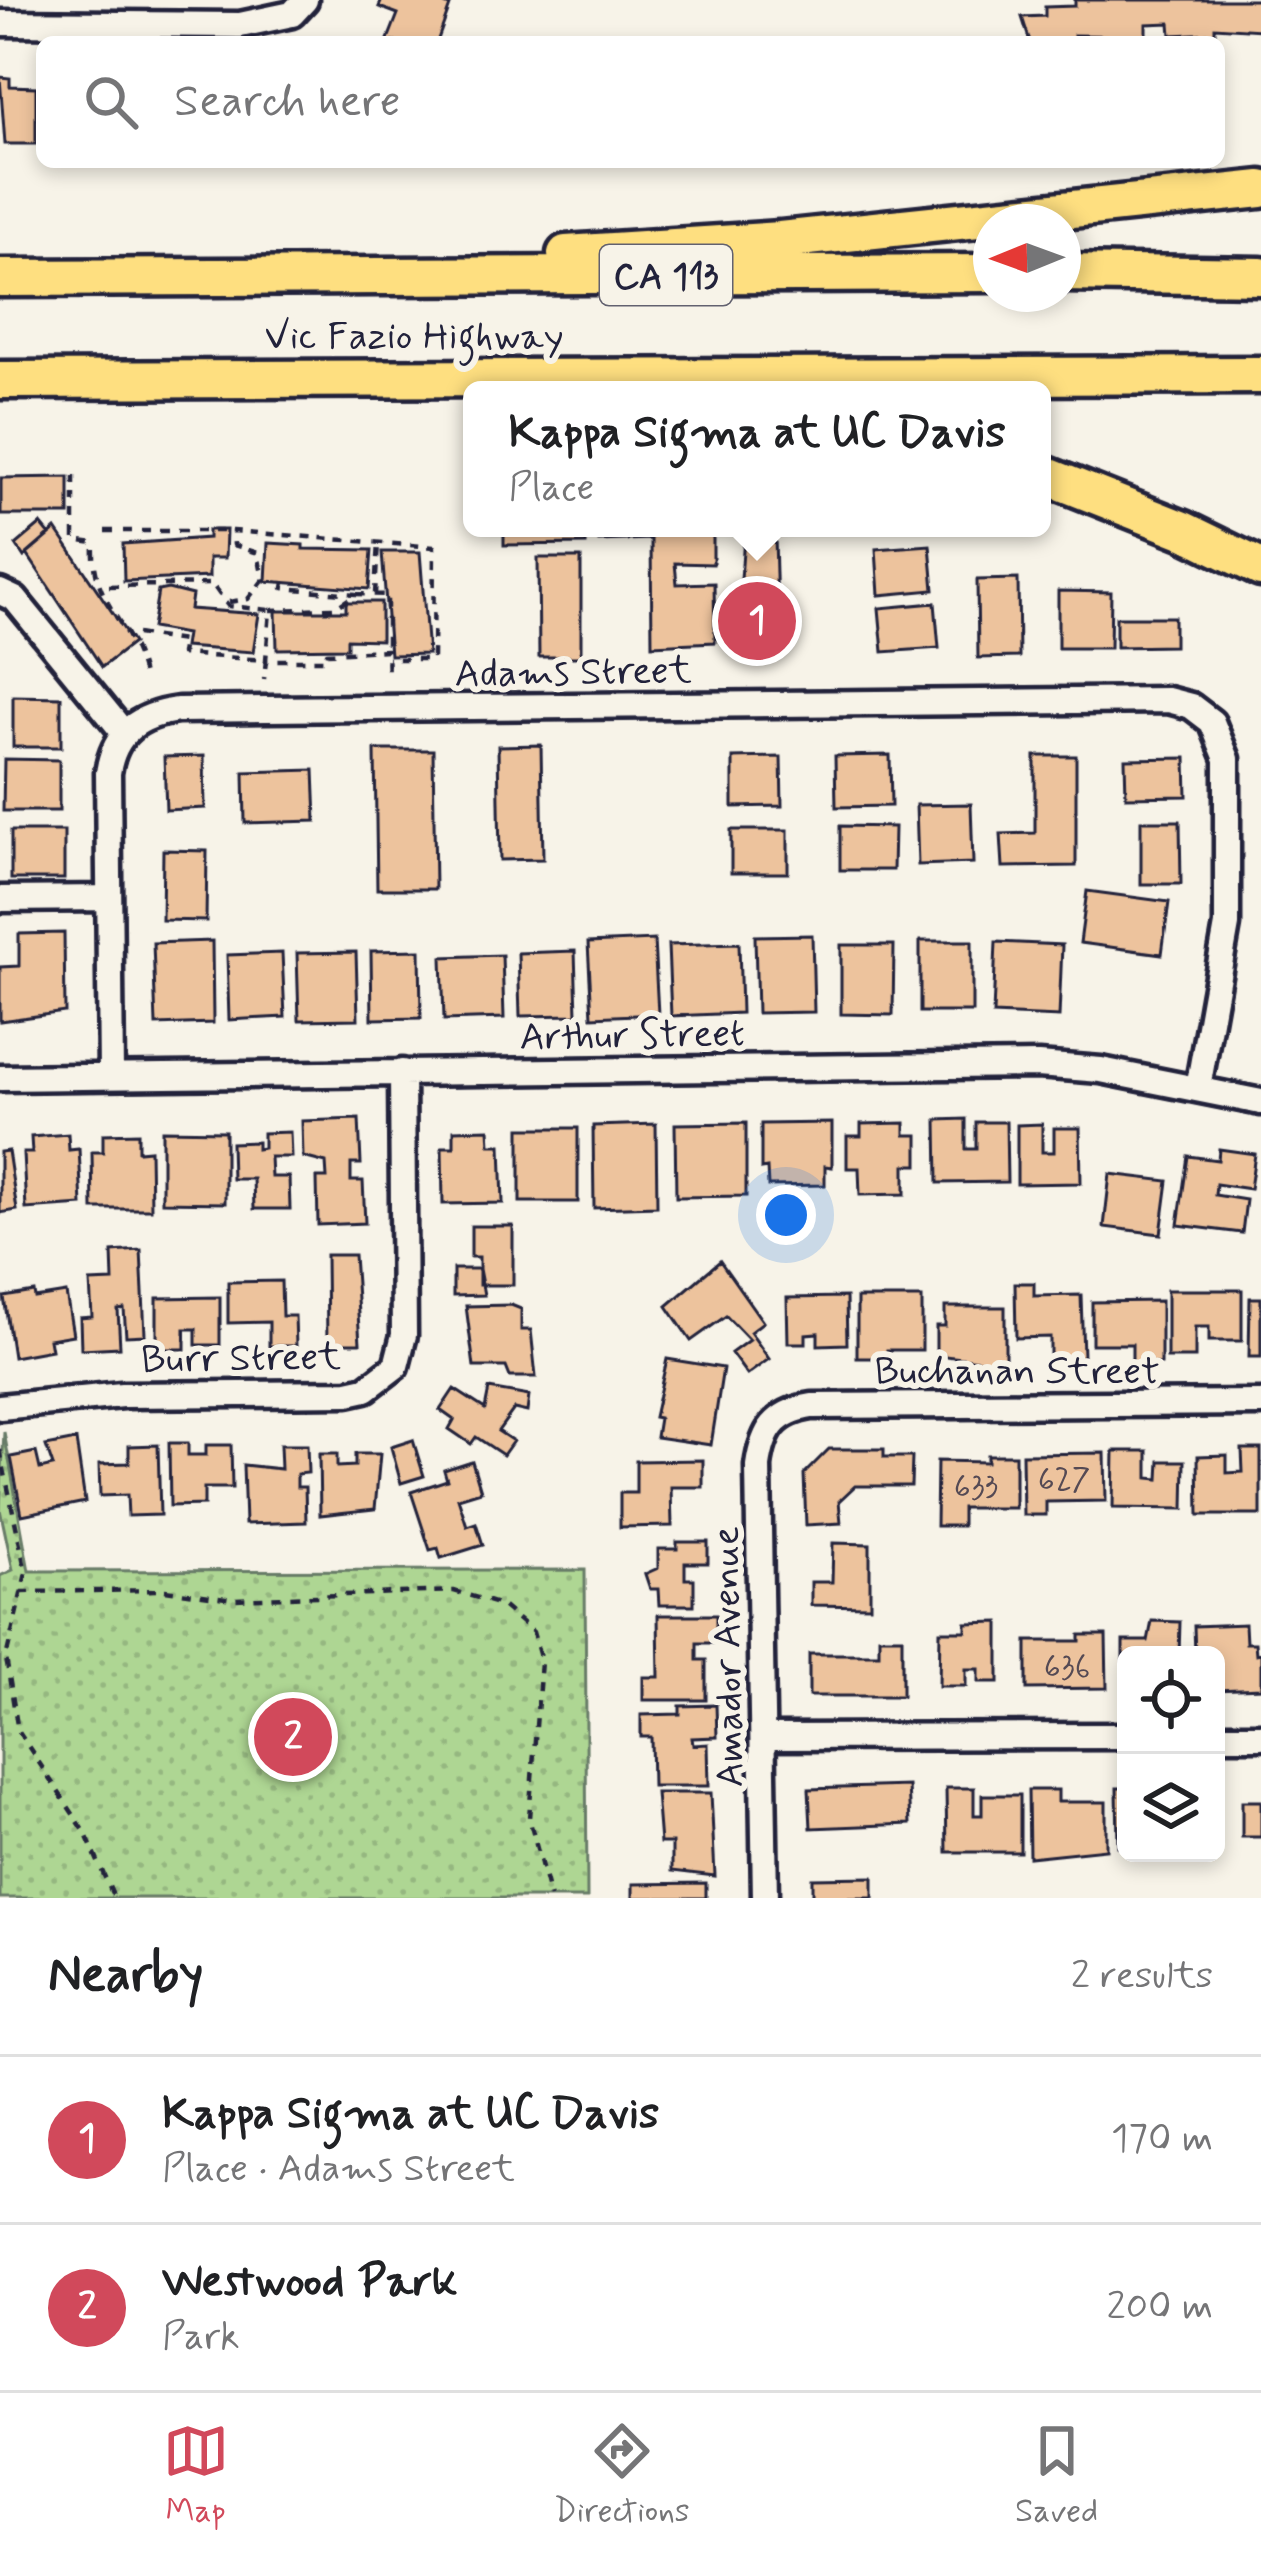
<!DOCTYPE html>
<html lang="en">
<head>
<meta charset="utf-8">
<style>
  body { margin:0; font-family:Mynerve,sans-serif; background:#f6f6f6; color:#202124 }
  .controls { position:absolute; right:36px; bottom:36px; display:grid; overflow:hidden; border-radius:18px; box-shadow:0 6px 18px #0003 }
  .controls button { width:108px; height:108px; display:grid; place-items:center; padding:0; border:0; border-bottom:3px solid #e0e0e0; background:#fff; color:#202124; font:60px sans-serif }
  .compass { position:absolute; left:973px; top:204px; width:108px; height:108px; border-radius:50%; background:#fff; box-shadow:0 6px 18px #0003; rotate:269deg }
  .you { position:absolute; left:786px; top:1215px; width:42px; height:42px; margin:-30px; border:9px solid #fff; border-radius:50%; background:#1a73e8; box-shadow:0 0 0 18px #1a73e833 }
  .badge { display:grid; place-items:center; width:78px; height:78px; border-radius:50%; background:#d1495b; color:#fff; font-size:39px; font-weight:700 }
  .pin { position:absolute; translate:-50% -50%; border:6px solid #fff; box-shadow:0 3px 12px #0006 }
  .popup { position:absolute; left:463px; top:381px; width:588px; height:156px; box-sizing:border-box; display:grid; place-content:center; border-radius:18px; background:#fff; filter:drop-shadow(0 3px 9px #0005); font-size:39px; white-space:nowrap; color:#757577 }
  .popup b { font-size:45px; color:#202124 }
  .popup::after { content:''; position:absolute; left:50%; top:100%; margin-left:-24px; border:24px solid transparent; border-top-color:#fff }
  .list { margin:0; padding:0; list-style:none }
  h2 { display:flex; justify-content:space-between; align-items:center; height:156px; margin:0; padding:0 48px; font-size:51px }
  h2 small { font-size:39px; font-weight:400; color:#757577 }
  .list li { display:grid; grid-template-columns:78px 1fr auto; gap:36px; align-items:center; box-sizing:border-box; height:168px; padding:0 48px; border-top:3px solid #e0e0e0 }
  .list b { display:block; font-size:45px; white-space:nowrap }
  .list p { margin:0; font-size:39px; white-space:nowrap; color:#757577 }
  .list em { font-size:39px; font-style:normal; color:#757577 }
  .icon { flex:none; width:66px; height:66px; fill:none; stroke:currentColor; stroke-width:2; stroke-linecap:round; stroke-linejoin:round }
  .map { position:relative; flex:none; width:1261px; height:1898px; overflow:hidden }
  .search { position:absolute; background:#fff; box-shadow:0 6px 18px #0003; left:36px; right:36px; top:36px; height:132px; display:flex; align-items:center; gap:30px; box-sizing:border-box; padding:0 42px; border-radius:18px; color:#757577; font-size:45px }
  .sheet { height:492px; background:#fff }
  nav { display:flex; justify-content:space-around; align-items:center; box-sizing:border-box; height:168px; border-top:3px solid #e0e0e0; background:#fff; font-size:33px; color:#757577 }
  nav a { display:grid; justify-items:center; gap:6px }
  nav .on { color:#d1495b }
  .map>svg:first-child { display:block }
  .park { fill:url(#park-dots); stroke:#687c67; stroke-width:3 }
  .building { fill:#edc39d; stroke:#22223b; stroke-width:3 }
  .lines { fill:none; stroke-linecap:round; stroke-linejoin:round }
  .minor-casing { stroke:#22223b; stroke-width:33 }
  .highway-casing { stroke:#22223b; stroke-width:45 }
  .path { stroke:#22223b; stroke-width:4.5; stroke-dasharray:9 9; stroke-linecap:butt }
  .minor { stroke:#f7f3e8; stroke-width:24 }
  .highway { stroke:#fedf80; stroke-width:36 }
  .labels { text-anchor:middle; stroke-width:12; stroke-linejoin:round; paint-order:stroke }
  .number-label { font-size:33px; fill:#554a54 }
  .shield { fill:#f7f3e8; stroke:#62616f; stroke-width:3 }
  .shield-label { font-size:36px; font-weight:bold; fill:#22223b }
  .street-label { font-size:39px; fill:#22223b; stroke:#f7f3e8 }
</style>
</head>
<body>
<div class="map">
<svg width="1261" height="1898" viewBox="0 0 1261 1898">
  <defs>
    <pattern id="park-dots" width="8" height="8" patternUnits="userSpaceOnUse" patternTransform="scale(3)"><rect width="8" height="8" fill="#aed693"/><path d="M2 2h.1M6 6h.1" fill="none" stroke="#95b780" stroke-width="1.8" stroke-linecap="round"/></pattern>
  </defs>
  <rect width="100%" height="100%" fill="#f7f3e8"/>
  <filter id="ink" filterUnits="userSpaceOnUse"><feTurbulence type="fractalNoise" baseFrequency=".00833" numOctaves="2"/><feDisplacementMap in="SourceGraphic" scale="24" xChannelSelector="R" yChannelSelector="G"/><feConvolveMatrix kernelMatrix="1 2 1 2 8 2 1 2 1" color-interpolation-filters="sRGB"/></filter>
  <g filter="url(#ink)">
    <path class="park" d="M4,1432l25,139 556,-1 2,328h-587v-322l13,-6 -13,-61z"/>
    <path class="building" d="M382,0h51l17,6 -13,36h-50l11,-28 -19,-7z
      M1075,0h186v30l-46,-3v6l-44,2 -1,-12 -24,1v12l-72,-1v5l-44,2 -8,-25 23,-1v-9l30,-1z
      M0,77l10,1v8l26,1v57h-31z
      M69,477v38h-68v-37z
      M41,524l9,11 -26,22 -8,-12z
      M504,528h82v16l-82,1z
      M599,528h114v36l-38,-1 2,21 37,-1 1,59 -63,3 -1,-106 -52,2z
      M56,529l77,114 -31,24 -75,-113z
      M208,530h18l-1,28h-16v19l-85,4 -1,-37 85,-6z
      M744,536h31l3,116h-42z
      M268,543l35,2v4l69,1 -3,39 -103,-8z
      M930,545l4,45 -55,5 -3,-46z
      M382,552h38l8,102 -38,1z
      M538,558h43v99h-42z
      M1018,579l1,78 -41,1 -1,-78z
      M168,589l24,6 -2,14 69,5 -6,38 -69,-5 2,-13 -34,-6 6,-37z
      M1058,591l53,1 -1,56h-52z
      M346,602h35v38l-34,-1v9l-70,1 -1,-38h70z
      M935,603l4,45 -56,4 -4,-44z
      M1116,617h58v29l-58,1z
      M13,696l48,1v50h-48z
      M541,745l2,114 -43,1 -2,-114z
      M375,750h58l2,139h-58z
      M890,755l1,51 -55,1 -1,-51z
      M204,756l1,52 -39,2 -2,-53z
      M1035,756h41v110l-73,1 -2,-33 34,-1z
      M781,757l1,49 -49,1v-49z
      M1186,758l1,38 -61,1 -1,-38z
      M4,759l55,1v51h-56z
      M314,770l2,51 -71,2 -1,-51z
      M971,804l2,59 -55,2 -2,-60z
      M1141,821h39l1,63h-40z
      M840,826l54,1 -1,43h-53z
      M731,830h57v43h-57z
      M11,831h53v48h-53z
      M163,850l44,1 -1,70 -44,-1z
      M1087,891l82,11 -7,52 -82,-11z
      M64,933l1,79 -65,9v-54l19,-1v-32z
      M812,935l2,77 -57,1 -2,-77z
      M654,940l4,74 -66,3 -4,-74z
      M212,941l1,82 -57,2 -3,-82z
      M920,941h52v71h-52z
      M996,942l66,3 -3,72 -66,-3z
      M739,943l2,70 -70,3 -3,-71z
      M841,945h53l-1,70 -52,-1z
      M420,950l1,68 -49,1 -1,-68z
      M575,951l2,64 -57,1 -2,-63z
      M356,952l2,67 -59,1 -2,-67z
      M282,953l3,64 -56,3 -2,-65z
      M502,955l2,63 -60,2 -2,-63z
      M359,1119l2,45h-10v17h12l2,42 -47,2 -1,-47h10l-1,-15 -23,-6 -1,-36z
      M966,1119v30h10v-27h30l1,60 -69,1 -1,-63z
      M746,1123v73l-70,1 -1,-73z
      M832,1123v44l-7,-1v19l-57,1 -1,-18 -6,1v-45z
      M905,1123v12h13v30h-13v29l-45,1 -1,-27h-12v-32h14v-12z
      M656,1124l1,82 -63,2 -1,-82z
      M1042,1124v28h12v-24h26l1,55 -64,1v-59z
      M520,1128h58v74h-58z
      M489,1129l1,16h11l2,58 -60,1 -1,-57h12v-17z
      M162,1130l63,1v72l-63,-1z
      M290,1132l1,25h-21l1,20h18l1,32h-36l-1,-30h-21l-1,-36 26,-1v7l6,-1v-15z
      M138,1133v18l12,-1 1,59h-58l-1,-57h11v-18z
      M68,1134l1,16 10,-1 3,56 -56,4 -3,-56h9l-1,-16z
      M1219,1149l36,5 -5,35 -34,-5 -1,11 31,5 -4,33 -64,-8 10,-69 30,4z
      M8,1151l9,59 -17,3v-61z
      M1110,1174l58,7 -7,53 -57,-7z
      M471,1226h42v59h-34v-28h-8z
      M141,1250l4,85 -19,1 -2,-27 -6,1 2,37 -39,2 -1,-31 12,-1 -2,-35 23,-1 -1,-29z
      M326,1255h28l6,88h-33z
      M720,1261l43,61 -13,10 19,27 -22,16 -16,-22 18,-13 -23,-24 -35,25 -24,-35z
      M453,1269h26l5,26 -31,1z
      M281,1281l1,35h13l1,30h-27v-24l-41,1v-41z
      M1015,1283h19v13l47,-1 2,62h-33v-20l-34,1z
      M1167,1290h75v51h-33v-14h-14v31h-28z
      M34,1292l1,6 31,-5 7,42 -24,4 2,11 -38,7 -9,-60z
      M220,1297v48h-24v-16h-11v20h-28v-51z
      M846,1297l1,47 -29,1v-12l-12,1v9h-18l-1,-45z
      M857,1298h65v52h-35v8h-30z
      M1250,1298h11v59h-12z
      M1161,1301v63h-29v-20h-40v-42z
      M511,1305l10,4v21h10l5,47h-26l-4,-10h-32l-8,-61z
      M945,1307h60v56l-69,-8v-29h9z
      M667,1359l56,9 -12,77 -55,-8 3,-19 -5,-1z
      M454,1389l31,20 4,-20 40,7 -2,16 -13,-3 -16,22 15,10 -10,14 -27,-18 -5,7 -22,-15 5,-9 -14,-10z
      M76,1440l9,62 -63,13 -11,-58 25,-5 4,17 13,-3 -7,-20z
      M413,1440l11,36 -23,7 -10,-36z
      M169,1443h19v12h18v-10h25l1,43h-28v17l-34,1z
      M158,1445l2,70 -32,1 -1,-21 -27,1 -1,-32 30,-1v-17z
      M280,1445h27l1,28 -11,1v13h8l1,35 -61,2 -2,-59 38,4z
      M829,1449h55v8h28l-1,29h-56l-16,15 2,22 -35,2 -2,-51z
      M1242,1449h19v66h-62l-1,-59 29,-1v18l16,-1z
      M1114,1451h34v27l11,1 1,-18h25l-1,48 -71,-1z
      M1105,1453l1,48 -60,1v13h-23l-1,-61z
      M319,1454h18v13l18,-1v-12h25l-5,55 -55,6z
      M987,1455h28v53h-53v18h-26l1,-65 50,1z
      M703,1460v27h-32l1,39 -52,1v-34h16v-32z
      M472,1461l9,30 -23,7 9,28 9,-3 7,22 -42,13 -3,-10 -8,2 -19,-58 36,-12 -3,-10z
      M677,1542h31v21h-23v16h9v26h-35l-1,-16h-8l-5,-15 13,-6v-19h19z
      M833,1543l37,1v62l-59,-1v-23h21z
      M658,1615h58v28h-19v17h9v40h-63v-23h16z
      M1152,1621l28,1 -1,33h-53l-3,31v-45h25z
      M999,1622v60h-20v-13h-13v17h-27l1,-55h26v-8z
      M1245,1624l1,19h9l1,11 5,-1v35l-45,2v-35h-21l-1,-29z
      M1080,1635h26l1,53 -80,1v-48h53z
      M879,1637h23v59h-93v-42h70z
      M716,1705l1,32 -25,1 1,7 15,-1 1,42h-57l-1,-49h-10v-22l39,-1v-8z
      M908,1786l2,38 -99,4 -2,-39z
      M946,1788h28v27h8v-20h38v57h-73z
      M1117,1788h9v58h-8z
      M1028,1790h30v12h48v47l-77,8z
      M656,1793h55l4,83 -43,-5v-28h-12z
      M1242,1801h19v36h-19z
      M873,1877v21h-61v-20z
      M706,1883v15h-73v-14z"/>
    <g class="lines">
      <g class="minor-casing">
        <path id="minor" d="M0,23l240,2 52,-11 13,-14
          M0,592l15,7 109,134
          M0,899l109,-1
          M111,1075l-3,-302c6,-41 31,-58 70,-63l990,-10 23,6 21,16 15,37v166l-29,163
          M0,1078l1038,-13 63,5 160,32
          M0,1407l122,-12 226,-2 18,-4 30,-23 8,-31 -2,-263
          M1216,1736h45
          M764,1737l362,-1
          M765,1898l-7,-432c5,-35 16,-54 54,-60l449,-3"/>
      </g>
      <g class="highway-casing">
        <path id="highway" d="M566,254l214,-14 481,-51
          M1063,273l198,3
          M0,278l991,-5
          M0,380l1261,-5
          M1042,474l141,56 78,38"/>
      </g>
      <path class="path" d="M74,476v64l20,3c-3,61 35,74 49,132
        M105,531h128
        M284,582l-1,6 73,6
        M109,586l103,-2 16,22 42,4 -4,50h60l1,-7 60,-3 1,28
        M375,594l3,-52
        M229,602l19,-3 15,-19 -5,-27 -24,-8 -1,-14 201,16 -1,112h-45
        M270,610l65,-2 21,-14 31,1v53
        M137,634l46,7 -2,13 85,6 -2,19
        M0,1450l26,123 -20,85 12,73 67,101 29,66
        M21,1592l144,-2 68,9 221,-8 47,14 32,27 8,29 -12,157 21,80"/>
      <use href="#minor" class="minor"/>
      <use href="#highway" class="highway"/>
    </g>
  </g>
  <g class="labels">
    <g class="number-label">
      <text x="1064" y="1490">627</text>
      <text x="976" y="1497">633</text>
      <text x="1067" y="1677">636</text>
    </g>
    <rect class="shield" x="600" y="245" width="132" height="60" rx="9"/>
    <g class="shield-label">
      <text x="666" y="288">CA 113</text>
    </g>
    <g class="street-label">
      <text x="414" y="348">Vic Fazio Highway</text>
      <text transform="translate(573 670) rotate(-1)" y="14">Adams Street</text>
      <text transform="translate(632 1033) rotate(-1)" y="14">Arthur Street</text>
      <text transform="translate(241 1356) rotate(-1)" y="14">Burr Street</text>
      <text x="1017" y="1383">Buchanan Street</text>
      <text transform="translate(726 1657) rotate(-91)" y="14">Amador Avenue</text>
    </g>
  </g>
</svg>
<div class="controls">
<button><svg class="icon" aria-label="locate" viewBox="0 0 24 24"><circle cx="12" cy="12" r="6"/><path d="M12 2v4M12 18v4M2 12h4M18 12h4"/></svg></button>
<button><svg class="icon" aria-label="layers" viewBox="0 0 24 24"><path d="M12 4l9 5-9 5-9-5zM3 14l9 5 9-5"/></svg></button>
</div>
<svg class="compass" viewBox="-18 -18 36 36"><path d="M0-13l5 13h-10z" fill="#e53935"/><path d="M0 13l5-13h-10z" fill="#757577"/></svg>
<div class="you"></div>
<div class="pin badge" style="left:757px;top:621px">1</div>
<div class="popup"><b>Kappa Sigma at UC Davis</b>Place</div>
<div class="pin badge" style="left:293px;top:1737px">2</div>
<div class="search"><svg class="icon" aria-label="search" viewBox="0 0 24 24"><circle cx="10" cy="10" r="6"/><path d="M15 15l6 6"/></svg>Search here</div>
</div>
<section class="sheet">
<h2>Nearby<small>2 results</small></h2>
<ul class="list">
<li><span class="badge">1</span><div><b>Kappa Sigma at UC Davis</b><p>Place · Adams Street</p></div><em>170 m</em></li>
<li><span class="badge">2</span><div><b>Westwood Park</b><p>Park</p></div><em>200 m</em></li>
</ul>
</section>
<nav>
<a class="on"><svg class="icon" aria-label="map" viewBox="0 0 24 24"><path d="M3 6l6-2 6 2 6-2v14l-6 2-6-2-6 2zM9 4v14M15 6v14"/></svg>Map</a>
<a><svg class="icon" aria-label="directions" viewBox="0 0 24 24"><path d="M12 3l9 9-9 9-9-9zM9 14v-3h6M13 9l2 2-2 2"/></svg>Directions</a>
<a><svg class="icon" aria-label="saved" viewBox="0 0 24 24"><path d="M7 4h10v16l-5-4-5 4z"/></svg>Saved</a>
</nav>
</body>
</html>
